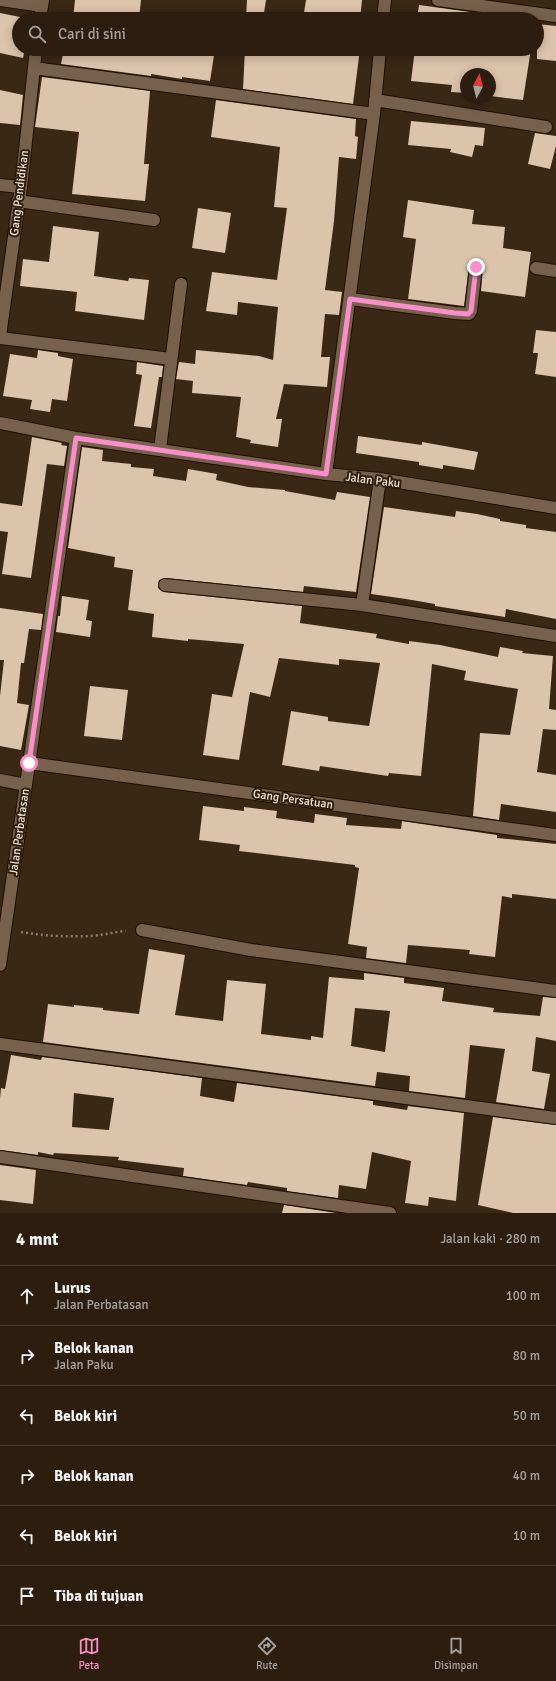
<!DOCTYPE html>
<html lang="id">
<head>
<meta charset="utf-8">
<style>
  body { margin:0; font-family:Signika,sans-serif; background:#382a1d; color:#f1f3f6 }
  .compass { position:absolute; left:460px; top:68px; width:36px; height:36px; border-radius:50%; background:#2c1d0f; box-shadow:0 2px 10px #0003; rotate:7deg }
  .stop { position:absolute; width:12px; height:12px; margin:-9px; border:3px solid #f98fca; border-radius:50%; background:#fff }
  .stop.end { background:#f98fca; border-color:#fff; box-shadow:0 1px 4px #0008 }
  .list { margin:0; padding:0; list-style:none }
  h2 { display:flex; justify-content:space-between; align-items:center; height:52px; margin:0; padding:0 16px; font-size:17px }
  h2 small { font-size:13px; font-weight:400; color:#a6a29e }
  .list li { display:grid; grid-template-columns:26px 1fr auto; gap:12px; align-items:center; box-sizing:border-box; height:60px; padding:0 16px; border-top:1px solid #483b2f }
  .list b { display:block; font-size:15px; white-space:nowrap }
  .list p { margin:0; font-size:13px; white-space:nowrap; color:#a6a29e }
  .list em { font-size:13px; font-style:normal; color:#a6a29e }
  .icon { flex:none; width:22px; height:22px; fill:none; stroke:currentColor; stroke-width:2; stroke-linecap:round; stroke-linejoin:round }
  .map { position:relative; flex:none; width:556px; height:1213px; overflow:hidden }
  .search { position:absolute; background:#2c1d0f; box-shadow:0 2px 10px #0003; left:12px; right:12px; top:12px; height:44px; display:flex; align-items:center; gap:10px; box-sizing:border-box; padding:0 14px; border-radius:22px; color:#a6a29e; font-size:15px }
  .sheet { height:412px; background:#2c1d0f }
  nav { display:flex; justify-content:space-around; align-items:center; box-sizing:border-box; height:56px; border-top:1px solid #483b2f; background:#2c1d0f; font-size:11px; color:#a6a29e }
  nav a { display:grid; justify-items:center; gap:2px }
  nav .on { color:#f98fca }
  .map>svg:first-child { display:block }
  .building { fill:#dbc3ac; fill-rule:evenodd }
  .lines { fill:none; stroke-linecap:round; stroke-linejoin:round }
  .street-casing { stroke:#210f00; stroke-width:14 }
  .path { stroke:#8d7d6d; stroke-width:2.5; stroke-dasharray:2 3; stroke-linecap:butt }
  .street { stroke:#77614c; stroke-width:12 }
  .route { stroke:#f98fca; stroke-width:5 }
  .labels { text-anchor:middle; stroke-width:4; stroke-linejoin:round; paint-order:stroke }
  .street-label { font-size:12px; fill:#f0e3d8; stroke:#301d0a }
</style>
</head>
<body>
<div class="map">
<svg width="556" height="1213" viewBox="0 0 556 1213">
  <rect width="100%" height="100%" fill="#3a2714"/>
  <path class="building" d="M75,0h66l-2,19h-66z
    M247,0h19l-3,19h-17z
    M306,0h56l-2,19h-57z
    M419,5l59,8 12,2 -1,4h-72z
    M0,13l30,6h-11v30h6l-2,9 -23,-5z
    M537,24l19,2v35l-19,-2z
    M64,49h151l-5,32 -28,-4v2l-31,-5v2l-90,-12z
    M245,49h115l-7,55 -110,-15z
    M415,49h116l-8,51 -33,-4v-22h-24v19l-15,-1 1,-7 -41,-4z
    M42,77l108,14 -6,73h5l-4,37 -73,-7 7,-62 -44,-5z
    M0,90l23,5 -3,30 -20,-2z
    M216,100l140,19 -1,17 3,1 -2,22 -17,-2 -5,64 -9,69 17,2 -3,23 -14,-1 -4,43h9l-3,30 -43,-3 -8,35h6l-4,28 -28,-4 1,-3 -15,-3 5,-40 -49,-4 1,-12 -17,-2 3,-17 16,2 1,-14 63,6 14,4 5,-53 -40,-5 -1,13 -31,-4 6,-39 65,8 10,-72 -13,-1 6,-60 -69,-10z
    M411,121l74,7 -2,18 -8,-1 -3,12 -22,-5 1,-3 -43,-4z
    M535,133l21,3v10l-6,23 -22,-5z
    M408,200l66,10 -2,14 33,3 -2,21 28,4 -6,45 -44,-6 2,-24 -2,-6 -5,-1h-3l-4,6 -5,40 -56,-7 8,-60 -13,-2z
    M198,208l33,5 -6,40 -33,-5z
    M53,226l46,6 -5,44 34,5 1,-3 20,2 -5,40 -69,-9 2,-19 -57,-6 3,-27 26,3z
    M536,330l20,2v45l-21,-3 3,-21h-5z
    M38,350l20,3v3l15,3 -6,42 -15,-2 -2,13 -20,-3 2,-9 -29,-4 7,-42 27,4z
    M137,362l26,4 -1,11h-3l-8,51 -17,-2 8,-51 -6,-1z
    M358,436l64,9v-3l56,10 -4,18 -31,-5v4l-24,-4v-3l-63,-9z
    M32,437l30,6 -1,2 6,1 -3,20 -17,-2 -16,114 -29,-4 6,-42 -8,-1v-28l22,3z
    M82,447l21,3 -1,11 29,3v3l23,2 -1,7 33,5 2,-12 29,5 -1,6 32,7 37,3v1l50,9 2,-8 33,5 -14,95 -52,-6 -1,6 -137,-14 -7,2 -1,8 6,4 138,14 -2,17 77,11 -1,4 33,6v-3l31,4 58,12 2,-10 23,4 -1,2 31,3 -4,53 7,1v20l-13,-1 -6,43 19,3v37l-55,-8 -2,16 -26,-4 7,-83 30,2 8,-46 -54,-9 2,-9 -34,-7 -11,112 -32,-3 -1,3 -68,-10 -1,5 -37,-6 9,-54 37,6v4l41,5 11,-63 -41,-4v6l-60,-7 -9,39 -20,-5 -11,68 -36,-5 9,-61 20,3 12,-53 -56,-5v2l-36,-4 2,-23 -26,-4 5,-40 -19,-3 1,-10 -47,-9z
    M384,507l71,10 1,-6 21,3 23,5v2l26,4v3l30,4v87l-50,-10 -1,8 -70,-11v-2l-29,-5 -35,-5z
    M62,596l27,4 -3,20 6,1 -2,16 -34,-5 2,-16h2z
    M0,608l43,6 -2,16 -12,-1 -5,34h-3l-4,40 12,2 -8,45 -21,-4v-50l4,-36h-4z
    M90,686l38,4 -6,50 -38,-4z
    M203,806l41,5v-4l33,4 -1,7 38,5 1,-9 32,4 -1,7 55,4 1,-8 95,14v3l59,6v55l-44,-5v4l-10,-2 -7,61 -26,-3 1,-4 -62,-5 -2,18 -40,-5 1,-11 -19,-3 11,-76 -4,-1v-2l-116,-14 1,-6 -41,-5z
    M149,949l36,6 -10,60 48,6 4,-41 39,4 -5,50 50,6v-4l12,2 6,-61 35,3v-7l40,5v5l40,5 -2,13 52,7 -1,4 47,4 3,-19 13,1v43l-20,-4 -4,34 18,3 -6,35 -48,-7 9,-53 -35,-4 -5,53 -56,-7 1,-15 -33,-4 -2,14 -332,-44 5,-38 26,3v-2l29,3v2l36,4zM355,1008l35,3 -5,41 -34,-6z
    M11,1055l30,5 1,-3 160,21 -2,18 34,6 3,-19 136,18v4l34,5 1,-4 56,7 -8,88 -27,-4 -1,9 -23,-3 6,-42 -39,-9 -6,37 -27,-4 -1,13 -51,-7v-3l-39,-6 -1,3 -64,-9 1,-8 -66,-8 1,-3 -65,-4 -1,2 -15,-3v3l-38,-5v-51l1,-11 4,1zM74,1093l40,5 -5,32 -37,-3z
    M493,1117l63,8v88h-43l-35,-8z
    M0,1165l36,5 -3,34 -33,-4z
    M284,1205l52,8h-54z"/>
  <g class="lines">
    <g class="street-casing">
      <path id="street" d="M1,0l41,6
        M438,0l118,16
        M40,19l3,-19
        M383,19l2,-19
        M34,68l340,46
        M375,100l171,27
        M0,185l21,2
        M18,201l136,19
        M536,268l20,3
        M350,299l105,14 14,1 2,-3 5,-44
        M0,336l21,-149 15,-138
        M0,338l171,21
        M0,423l76,15 250,36 54,5 176,29
        M160,449l21,-165
        M326,474l48,-360 6,-65
        M165,585l197,20 194,31
        M362,605l18,-126
        M29,763l527,72
        M0,780l26,5
        M142,930l109,20 305,41
        M0,965l76,-527
        M0,1044l556,74
        M0,1157l390,56"/>
    </g>
    <path class="path" d="M21,932c24,4 46,5 70,4 12,-1 23,-4 35,-5"/>
    <use href="#street" class="street"/>
  </g>
  <g class="lines">
    <path class="route" d="M29,763l47,-325 250,36 24,-175 105,14 13,1 3,-3 5,-44"/>
  </g>
  <g class="labels">
    <g class="street-label">
      <text transform="translate(19 193) rotate(-83)" y="4">Gang Pendidikan</text>
      <text transform="translate(373 480) rotate(7)" y="4">Jalan Paku</text>
      <text transform="translate(293 799) rotate(8)" y="4">Gang Persatuan</text>
      <text transform="translate(19 832) rotate(-82)" y="4">Jalan Perbatasan</text>
    </g>
  </g>
</svg>
<svg class="compass" viewBox="-18 -18 36 36"><path d="M0-13l5 13h-10z" fill="#e53935"/><path d="M0 13l5-13h-10z" fill="#a6a29e"/></svg>
<div class="stop" style="left:29px;top:763px"></div>
<div class="stop end" style="left:476px;top:267px"></div>
<div class="search"><svg class="icon" aria-label="search" viewBox="0 0 24 24"><circle cx="10" cy="10" r="6"/><path d="M15 15l6 6"/></svg>Cari di sini</div>
</div>
<section class="sheet">
<h2>4 mnt<small>Jalan kaki · 280 m</small></h2>
<ul class="list">
<li><svg class="icon" aria-label="ahead" viewBox="0 0 24 24"><path d="M12 20V5M6 11l6-6 6 6"/></svg><div><b>Lurus</b><p>Jalan Perbatasan</p></div><em>100 m</em></li>
<li><svg class="icon" aria-label="right" viewBox="0 0 24 24"><path d="M7 20v-9h11M14 6l5 5-5 5"/></svg><div><b>Belok kanan</b><p>Jalan Paku</p></div><em>80 m</em></li>
<li><svg class="icon" aria-label="left" viewBox="0 0 24 24"><path d="M17 20v-9H6M10 6l-5 5 5 5"/></svg><div><b>Belok kiri</b></div><em>50 m</em></li>
<li><svg class="icon" aria-label="right" viewBox="0 0 24 24"><path d="M7 20v-9h11M14 6l5 5-5 5"/></svg><div><b>Belok kanan</b></div><em>40 m</em></li>
<li><svg class="icon" aria-label="left" viewBox="0 0 24 24"><path d="M17 20v-9H6M10 6l-5 5 5 5"/></svg><div><b>Belok kiri</b></div><em>10 m</em></li>
<li><svg class="icon" aria-label="arrive" viewBox="0 0 24 24"><path d="M6 21V4h12l-3 4 3 4H6"/></svg><div><b>Tiba di tujuan</b></div></li>
</ul>
</section>
<nav>
<a class="on"><svg class="icon" aria-label="map" viewBox="0 0 24 24"><path d="M3 6l6-2 6 2 6-2v14l-6 2-6-2-6 2zM9 4v14M15 6v14"/></svg>Peta</a>
<a><svg class="icon" aria-label="directions" viewBox="0 0 24 24"><path d="M12 3l9 9-9 9-9-9zM9 14v-3h6M13 9l2 2-2 2"/></svg>Rute</a>
<a><svg class="icon" aria-label="saved" viewBox="0 0 24 24"><path d="M7 4h10v16l-5-4-5 4z"/></svg>Disimpan</a>
</nav>
</body>
</html>
